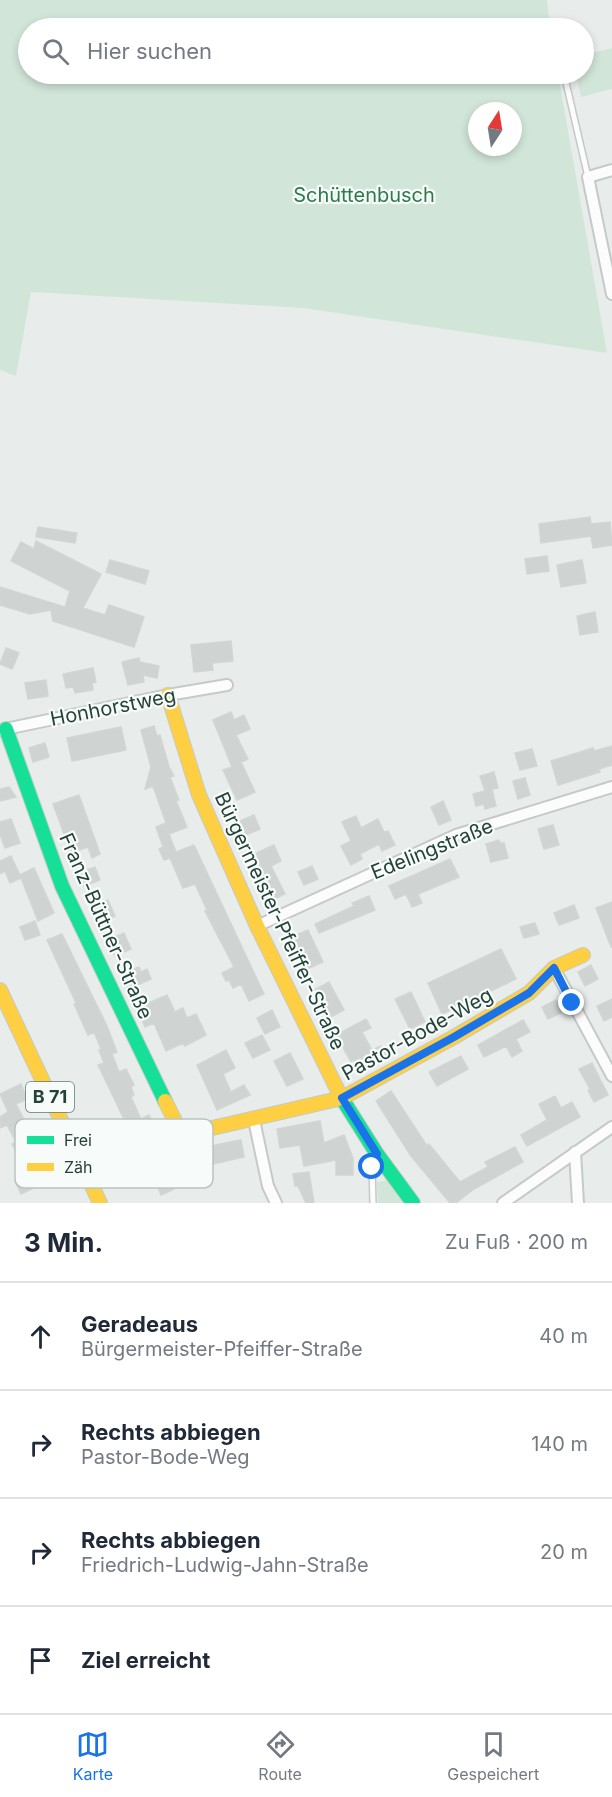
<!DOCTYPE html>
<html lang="de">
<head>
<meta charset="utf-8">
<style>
  body { margin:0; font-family:Inter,sans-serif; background:#f2f2f3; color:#1f2937 }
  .compass { position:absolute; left:468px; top:102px; width:54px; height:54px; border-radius:50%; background:#fff; box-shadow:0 3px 9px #0003; rotate:12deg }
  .stop { position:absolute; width:18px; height:18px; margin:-14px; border:4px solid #1a73e8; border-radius:50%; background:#fff }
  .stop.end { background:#1a73e8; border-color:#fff; box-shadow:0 2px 6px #0008 }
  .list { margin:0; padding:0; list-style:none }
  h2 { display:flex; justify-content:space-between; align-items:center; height:78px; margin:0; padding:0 24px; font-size:26px }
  h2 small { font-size:20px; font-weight:400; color:#747a83 }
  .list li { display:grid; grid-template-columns:39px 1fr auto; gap:18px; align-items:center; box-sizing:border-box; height:108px; padding:0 24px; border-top:2px solid #e0e1e3 }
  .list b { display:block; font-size:22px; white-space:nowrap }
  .list p { margin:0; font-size:20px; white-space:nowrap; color:#747a83 }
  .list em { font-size:20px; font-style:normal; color:#747a83 }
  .icon { flex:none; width:33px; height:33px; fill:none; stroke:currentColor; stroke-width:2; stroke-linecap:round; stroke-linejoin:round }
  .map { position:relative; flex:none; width:612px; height:1203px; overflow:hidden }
  .search { position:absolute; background:#fff; box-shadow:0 3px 9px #0003; left:18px; right:18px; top:18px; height:66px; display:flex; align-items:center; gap:15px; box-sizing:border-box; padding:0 21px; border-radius:33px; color:#747a83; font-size:22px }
  .sheet { height:510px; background:#fff }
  nav { display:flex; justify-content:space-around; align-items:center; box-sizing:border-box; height:84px; border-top:2px solid #e0e1e3; background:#fff; font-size:16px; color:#747a83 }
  nav a { display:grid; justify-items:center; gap:3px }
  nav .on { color:#1a73e8 }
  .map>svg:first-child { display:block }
  .green { fill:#d1e6d8; fill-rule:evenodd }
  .building { fill:#cfd4d2; stroke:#d1d6d4; stroke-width:1.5 }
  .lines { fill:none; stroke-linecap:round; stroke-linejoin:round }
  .lane-casing { stroke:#c5cac8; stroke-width:8 }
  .street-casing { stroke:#c5cac8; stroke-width:14 }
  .fast-casing { stroke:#c3cbc8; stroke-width:16 }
  .slow-casing { stroke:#c3cbc8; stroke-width:16 }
  .lane { stroke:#fcfcfc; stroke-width:5 }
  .street { stroke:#fcfcfc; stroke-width:10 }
  .fast { stroke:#16e098; stroke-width:14 }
  .slow { stroke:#ffcf43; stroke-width:14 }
  .route { stroke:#1a73e8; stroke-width:8 }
  .labels { text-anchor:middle; stroke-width:4.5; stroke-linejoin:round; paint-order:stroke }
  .shield { fill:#f7fbf9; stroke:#637a73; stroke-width:1.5 }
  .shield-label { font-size:18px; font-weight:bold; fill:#24423a }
  .park-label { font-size:20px; fill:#2d7a4b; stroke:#f7fbf9 }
  .street-label { font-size:20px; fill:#24423a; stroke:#f7fbf9 }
  .key { fill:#f7fbf9; stroke:#b8c4c0; stroke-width:1.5 }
  .key-label { font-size:16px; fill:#24423a }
</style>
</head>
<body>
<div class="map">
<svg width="612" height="1203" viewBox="0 0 612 1203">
  <rect width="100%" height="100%" fill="#e8edeb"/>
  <path class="green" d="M0,0h547l3,28h-522v46h530l49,279 -304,-45 -272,-16 -15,84 -16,-6zM477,111h36v36h-36z
    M612,48v41l-31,8 -5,-23h8v-19z
    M389,1180l17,23h-28l-1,-21z"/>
  <path class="building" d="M590,517l1,7 19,-2 2,23 -19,3 -2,-12 -50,7 -2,-19z
    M38,527l39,6 -2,10 -39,-6z
    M36,541l65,33 -18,34 22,7 4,-10 35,12 -10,30 -81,-26 -2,-11 -21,4 -30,-9v-18l65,20 5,-16 -59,-30 10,-19 13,7z
    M547,556l2,15 -22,3 -2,-15z
    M110,560l39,11 -4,13 -39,-12z
    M582,560l4,23 -25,4 -4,-22z
    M595,612l3,20 -18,3 -3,-19z
    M231,641l2,20 -21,2 1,7 -19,2 -3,-27z
    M6,648l13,5 -7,16 -12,-5z
    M139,658l1,4 19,4 -2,12 -14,-3 1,7 -16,3 -6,-23z
    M93,668l3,14 -4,1 1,7 -18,3 -2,-6 -7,1 -3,-14z
    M46,680l2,16 -20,3 -3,-16z
    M231,712l3,8 10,-5 6,14 -14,6 12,24 -7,3 14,30 -18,8 -14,-30 9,-3 -19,-47z
    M154,726l3,10 3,-1 9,32 5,9 -4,1 9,23 -3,1 11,26 -18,7 7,18 18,-7 70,149 -15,7 -8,-17 -8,4 -4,-8 -3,1 -4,-8 12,-6 -29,-56 2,-1 -12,-26 -12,4 -13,-30 -6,2 -5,-11 4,-2 -7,-20 10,-4 -13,-37 -8,3 6,-22 -10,-37z
    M121,727l5,23 -54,11 -5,-23z
    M45,743l4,14 -16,5 -4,-14z
    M612,746v19l-13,4 1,3 -42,13 -7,-24 42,-13 1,3z
    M532,749l5,17 -17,4 -5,-17z
    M494,772l4,16 -6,1 4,17 -11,3 -1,-5 -8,2 -3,-12 12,-3 -5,-15z
    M525,778l5,17 -12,4 -5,-18z
    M9,787l7,10 -16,4v-12z
    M79,795l21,59 -8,4 -4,-11 -17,6 -18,-49z
    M443,801l8,19 -12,5 -8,-18z
    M254,815l6,14 -14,6 -6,-14z
    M356,816l5,12 17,-9 6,13 4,-1 7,14 -13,6 -3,-7 -19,10 2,5 -11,6 -10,-19 10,-5 -9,-19z
    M11,819l9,24 -15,5 -5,-14v-12z
    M553,825l6,20 -15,4 -6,-20z
    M499,840l1,3h4l4,15 -17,4 -5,-18z
    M274,845l7,16 -10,5 14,28 -15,7 -8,-16 5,-3 -13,-28z
    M11,856l9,19 14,-7 20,45 -16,8 -17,-43 -11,5 -5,-12 -5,3v-13z
    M450,859l9,18 -41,17 4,9 -10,4 -6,-13 -11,5 -6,-13z
    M312,866l6,13 -14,6 -6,-13z
    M95,867l5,13 -16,6 -5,-13z
    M369,896l6,14 -56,23 -4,-9 39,-18 -2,-3z
    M108,900l7,16 -17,7 -7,-16z
    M612,902v45h-1l-15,-39z
    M574,905l5,13 -20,7 -5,-12z
    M35,921l5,14 -15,5 -5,-13z
    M535,923l4,11 -15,4 -4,-11z
    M308,930l15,32 -20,9 -14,-33z
    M124,933l7,16 -16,7 -7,-16z
    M62,934l45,92 10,26 -5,2 7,18 7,-3 8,16 -3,2 3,8 -3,2 10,22 8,-4 16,33 -14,7 -16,-33 -8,3 -5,-10 -24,-50 6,-2 -5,-13 2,-1 -7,-17 -6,3 -14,-31 2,-1 -29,-63z
    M501,949l15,30 -74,35 -14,-31z
    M591,965l7,14 -13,7 -7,-14z
    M139,967l2,5 6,-3 4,10 -23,10 -7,-15z
    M329,982l15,28 -15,8 -15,-28z
    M411,992l14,30 -15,7 -15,-30z
    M167,995l8,17 8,-4 4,10 9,-4 10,21 -21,11 -2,-3 -17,8 -12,-28 -9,4 -8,-19z
    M612,999v18l-8,4 -7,-15z
    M556,1000l7,12 -15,7 -6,-12z
    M272,1010l8,17 -15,7 -8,-16z
    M366,1019l5,9 -9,4 10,18 9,-4 5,9 -26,14 -6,-9 -3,2 -15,-27z
    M523,1020l7,12 -14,7 6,12 -10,6 -6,-11 -22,11 -6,-12z
    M262,1035l8,15 -17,8 -8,-15z
    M226,1050l9,18 -12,6 8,18 13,-7 6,10 -33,15 -20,-45z
    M290,1053l13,26 -16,7 -13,-25z
    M461,1056l7,13 -31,17 -8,-14z
    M592,1063l16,32 -14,7 -6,-12 2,-1 -11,-20z
    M21,1084l6,15 -11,5 21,41 -19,10 -6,-11 4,-2 -9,-17 -7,3v-11l8,-5 -8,-18z
    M391,1091l36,55 2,-2 31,38 28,-15 -3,-5 30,-15 8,15 -49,27 -18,14h-6l-39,-47 -35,-55z
    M555,1096l6,12 11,-6 8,15 -53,29 -6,-11 26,-15 -8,-16z
    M320,1121l4,22 20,-8 9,23v17h-17v-15l-32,6 -4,-21 -20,3 -3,-19z
    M241,1140l3,17 -31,7 -3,-18z
    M33,1171l7,14 -19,9 -6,-13z
    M168,1172l6,17 -13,6 -7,-18z
    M309,1172l5,31h-8l-8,-17h-3l-2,-12z"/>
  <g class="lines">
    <g class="lane-casing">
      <path id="lane" d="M564,74l24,103
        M373,1203l-1,-36 4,-9"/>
    </g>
    <g class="street-casing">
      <path id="street" d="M612,170l-24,7 24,117
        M1,730l167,-35 59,-10
        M257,926l199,-91 156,-48
        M554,968l58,108
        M254,1120l14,66 8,17
        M575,1152l3,51
        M503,1203l109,-76"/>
    </g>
    <g class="fast-casing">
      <path id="fast" d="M6,729l56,157 103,215
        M341,1097l36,57 36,49"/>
    </g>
    <g class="slow-casing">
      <path id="slow" d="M168,695l31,100 58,131 84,171
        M0,990l100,213
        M165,1101l17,34 160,-37 112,-61 75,-44 25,-25 29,-13"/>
    </g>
    <use href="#lane" class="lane"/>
    <use href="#street" class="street"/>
    <use href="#fast" class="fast"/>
    <use href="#slow" class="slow"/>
  </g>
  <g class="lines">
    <path class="route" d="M372,1167l5,-13 -35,-56 112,-61 75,-44 25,-25 18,35"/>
  </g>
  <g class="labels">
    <rect class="shield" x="26" y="1082" width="48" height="30" rx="4.5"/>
    <g class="shield-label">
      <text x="50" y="1103">B 71</text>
    </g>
    <g class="park-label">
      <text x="364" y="202">Schüttenbusch</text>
    </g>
    <g class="street-label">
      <text transform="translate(113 707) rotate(-11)" y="7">Honhorstweg</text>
      <text transform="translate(432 849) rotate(-22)" y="7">Edelingstraße</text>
      <text transform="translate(280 921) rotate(65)" y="7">Bürgermeister-Pfeiffer-Straße</text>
      <text transform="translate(106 926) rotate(66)" y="7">Franz-Büttner-Straße</text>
      <text transform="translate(417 1034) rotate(-29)" y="7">Pastor-Bode-Weg</text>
    </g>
  </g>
  <rect x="15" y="1119" width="198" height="69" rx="9" class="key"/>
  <rect x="27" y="1136" width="27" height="8" fill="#16e098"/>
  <rect x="27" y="1163" width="27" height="8" fill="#ffcf43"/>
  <g class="key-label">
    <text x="64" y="1146">Frei</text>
    <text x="64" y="1173">Zäh</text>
  </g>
</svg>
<svg class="compass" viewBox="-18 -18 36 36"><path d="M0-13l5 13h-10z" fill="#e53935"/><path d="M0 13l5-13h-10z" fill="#747a83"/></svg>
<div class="stop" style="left:372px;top:1167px"></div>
<div class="stop end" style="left:572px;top:1003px"></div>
<div class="search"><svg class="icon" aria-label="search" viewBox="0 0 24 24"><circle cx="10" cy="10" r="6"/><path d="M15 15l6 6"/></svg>Hier suchen</div>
</div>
<section class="sheet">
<h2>3 Min.<small>Zu Fuß · 200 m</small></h2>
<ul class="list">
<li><svg class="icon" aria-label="ahead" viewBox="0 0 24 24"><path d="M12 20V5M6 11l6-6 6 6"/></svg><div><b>Geradeaus</b><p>Bürgermeister-Pfeiffer-Straße</p></div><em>40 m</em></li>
<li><svg class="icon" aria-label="right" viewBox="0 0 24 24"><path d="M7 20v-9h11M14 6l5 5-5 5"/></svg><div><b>Rechts abbiegen</b><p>Pastor-Bode-Weg</p></div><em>140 m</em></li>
<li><svg class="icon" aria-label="right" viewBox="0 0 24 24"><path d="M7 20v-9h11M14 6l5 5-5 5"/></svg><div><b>Rechts abbiegen</b><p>Friedrich-Ludwig-Jahn-Straße</p></div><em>20 m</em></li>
<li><svg class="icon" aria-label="arrive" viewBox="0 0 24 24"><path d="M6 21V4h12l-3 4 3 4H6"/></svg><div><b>Ziel erreicht</b></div></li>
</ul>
</section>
<nav>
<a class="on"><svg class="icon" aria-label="map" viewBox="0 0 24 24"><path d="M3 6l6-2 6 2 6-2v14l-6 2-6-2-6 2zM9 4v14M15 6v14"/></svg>Karte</a>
<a><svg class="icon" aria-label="directions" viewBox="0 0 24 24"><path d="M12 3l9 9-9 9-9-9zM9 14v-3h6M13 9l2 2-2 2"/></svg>Route</a>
<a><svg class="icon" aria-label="saved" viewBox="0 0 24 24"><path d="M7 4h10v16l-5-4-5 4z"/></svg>Gespeichert</a>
</nav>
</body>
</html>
